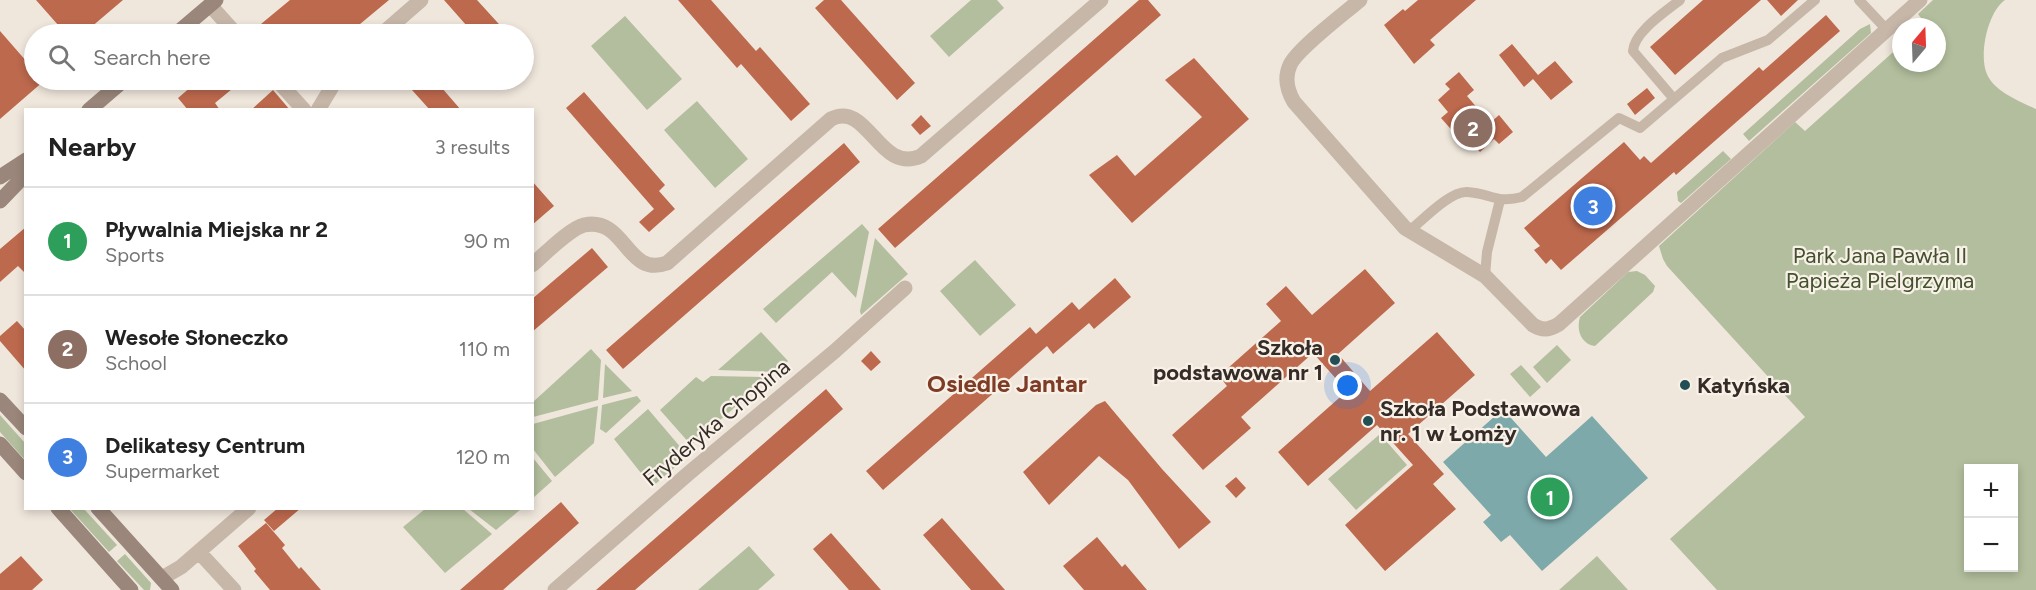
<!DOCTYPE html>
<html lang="en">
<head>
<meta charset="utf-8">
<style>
  body { margin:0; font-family:Figtree,sans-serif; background:#f2f2f2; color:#222 }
  .controls { position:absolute; right:18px; bottom:18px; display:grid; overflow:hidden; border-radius:0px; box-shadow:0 3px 9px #0003 }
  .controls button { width:54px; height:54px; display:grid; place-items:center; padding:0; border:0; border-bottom:2px solid #e0e0e0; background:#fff; color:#222; font:30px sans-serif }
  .compass { position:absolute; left:1892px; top:18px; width:54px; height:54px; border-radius:50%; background:#fff; box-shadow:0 3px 9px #0003; rotate:19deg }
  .you { position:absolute; left:1348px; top:386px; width:21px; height:21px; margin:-15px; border:4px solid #fff; border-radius:50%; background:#1a73e8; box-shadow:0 0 0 9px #1a73e833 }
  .badge { display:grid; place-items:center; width:39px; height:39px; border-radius:50%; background:#0f766e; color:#fff; font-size:20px; font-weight:700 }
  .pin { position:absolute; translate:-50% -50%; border:3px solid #fff; box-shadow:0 2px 6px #0006 }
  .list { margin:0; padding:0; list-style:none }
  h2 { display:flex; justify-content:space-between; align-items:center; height:78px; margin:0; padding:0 24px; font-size:26px }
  h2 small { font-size:20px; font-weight:400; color:#767676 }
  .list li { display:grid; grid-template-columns:39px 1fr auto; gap:18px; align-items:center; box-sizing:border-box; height:108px; padding:0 24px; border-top:2px solid #e0e0e0 }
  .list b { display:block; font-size:22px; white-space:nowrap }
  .list p { margin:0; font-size:20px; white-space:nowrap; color:#767676 }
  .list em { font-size:20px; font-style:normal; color:#767676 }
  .icon { flex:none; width:33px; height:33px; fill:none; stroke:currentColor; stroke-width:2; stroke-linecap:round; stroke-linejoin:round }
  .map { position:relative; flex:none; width:2036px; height:590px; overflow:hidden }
  .search { position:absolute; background:#fff; box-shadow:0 3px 9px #0003; left:24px; top:24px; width:510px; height:66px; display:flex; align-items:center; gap:15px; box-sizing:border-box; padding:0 21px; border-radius:33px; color:#767676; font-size:22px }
  .panel { position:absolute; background:#fff; box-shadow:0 3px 9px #0003; left:24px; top:108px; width:510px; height:402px; border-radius:0px }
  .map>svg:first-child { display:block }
  .green { fill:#b2be9d; fill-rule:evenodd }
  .water { fill:#7da9ab }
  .building { fill:#bd694d }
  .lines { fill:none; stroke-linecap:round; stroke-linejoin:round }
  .lane { stroke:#c7b7a9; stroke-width:10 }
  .street { stroke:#c7b7a9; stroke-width:15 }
  .secondary { stroke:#9a867a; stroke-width:15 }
  .poi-dot { fill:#214f53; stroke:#f8f1e8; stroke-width:2 }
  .labels { text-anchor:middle; stroke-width:4.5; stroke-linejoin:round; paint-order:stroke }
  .park-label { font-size:22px; fill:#44512e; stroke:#f8f1e8 }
  .poi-label { font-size:22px; font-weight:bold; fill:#352c28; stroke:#f8f1e8; text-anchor:start }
  .street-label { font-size:22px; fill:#352c28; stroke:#f8f1e8 }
  .neighbourhood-label { font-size:24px; font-weight:bold; fill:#7e3c27; stroke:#f8f1e8 }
</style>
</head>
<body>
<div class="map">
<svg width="2036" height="590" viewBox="0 0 2036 590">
  <rect width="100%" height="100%" fill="#f0e7dc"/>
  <path class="green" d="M971,0h26l7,8 -55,49 -19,-21z
    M1933,0h72c-18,12 -28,60 -16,78 9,15 32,24 47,31v481h-319l-47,-51 135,-122 -138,-151 -4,-7 -4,-13 136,-124 10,9 96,-86v18h36v-36h-16l4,-4 -7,-9zM1968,468h46v100h-46z
    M625,16l57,63 -35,31 -56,-64z
    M1870,24l1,9 -122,108 -6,-7 117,-105z
    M697,101l51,58 -33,29 -51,-58z
    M1723,151l8,8 -50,44 -3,-2 -1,-9z
    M862,224l7,8 -13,66 -24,-26 -56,51 -13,-14z
    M875,238l33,36 -47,41 -1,-4z
    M975,260l41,45 -36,31 -40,-45z
    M1637,271l8,4 10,11 -2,6 -58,54c-14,-2 -19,-16 -15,-29l48,-45z
    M761,332l27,29 -11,11 -59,-2z
    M1557,345l14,15 -24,23 -14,-16z
    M591,349l10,11 -3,40 -65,17v-15z
    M605,364l27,27 -29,7z
    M1521,365l20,22 -11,10 -20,-23z
    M711,376l59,1 -79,68 -31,-35 36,-33 7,5z
    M637,396l4,5 -35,32 -6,-4 2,-24z
    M598,406l-4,37 -39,34 -22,-28v-25z
    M648,409l40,47 -36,31 -38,-48z
    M0,415l25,28v17l-25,-28z
    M1380,434l27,31 -51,45 -28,-31z
    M533,458l19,23 -19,17h-1z
    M70,509h14l33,36 -8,7z
    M425,509h38l29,25 -47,39 -42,-46z
    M469,509h52l-25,21z
    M749,546l26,29 -17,15h-60z
    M125,554l26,29 -1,7h-6l-27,-29z
    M1597,556l31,34h-69z"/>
  <path class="water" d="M1503,409l43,48 46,-41 56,62 -106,93 -32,-36 -9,7 -18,-20 8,-7 -48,-53z"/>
  <path class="building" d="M36,0h87l-40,34h-17z
    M290,0h99l-41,34h-99z
    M444,0h33l31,34h-34z
    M678,0h33l45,51 4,-4 50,57 -19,17 -50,-57 -4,4z
    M824,0h17l74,83 -18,17 -82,-92z
    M1139,0h9l13,15 -266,233 -17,-19z
    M1418,0h58l-46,40 5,5 -21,19 -30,-39 19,-16 2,2z
    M1703,0h58l-86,75 -25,-28z
    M1767,0h31l-17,16z
    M1826,15l14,16 -164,144 -2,-3 -113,98 -10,-11 -5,5 -12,-14 6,-4 -16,-18 100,-86 16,18 4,-4 7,7 108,-96 4,4z
    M0,31l34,39v10h11l-45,39z
    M1512,44l26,31 17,-14 18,21 -22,18 -18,-21 -9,8 -25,-32z
    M1194,58l55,61 -117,104 -43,-48 28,-20 18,21 67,-59 -37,-37z
    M1459,72l15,18 -7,6 23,27 9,-8 14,17 -14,12 -5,-5 -14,13 -10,-11 -5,4 -24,-27 7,-6 -10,-12 12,-11 -5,-5z
    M199,80h44l-28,23 5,7h-32l-10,-12z
    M403,80h32l26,30h-31z
    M1647,88l8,10 -20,17 -8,-11z
    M273,90l17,20h-39z
    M584,92l81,93 -6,6 16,18 -26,23 -10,-10 15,-13 -88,-101z
    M921,115l10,11 -11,9 -9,-10z
    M844,143l16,19 -237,207 -17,-19z
    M532,181l22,25 -22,19z
    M26,227v47l-8,-8 -18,16v-33z
    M592,248l16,19 -76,65v-33z
    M1365,269l30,34 -57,51 32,37 67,-59 38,43 -67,59 36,40 -11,10 23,25 -71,62 -40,-46 68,-60 -36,-40 -69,61 -30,-34 69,-61 -34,-38 -72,64 10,11 -48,42 -31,-35 55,-49 -8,-10 62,-55 -15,-17 20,-18 26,29z
    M1115,278l16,19 -37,32 -5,-6 -36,31 -6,-8 -164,144 -17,-19 164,-144 6,7 36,-32 7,8z
    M17,321l9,10v40l-26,-30v-5z
    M871,351l10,11 -10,9 -10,-10z
    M826,389l17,20 -208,181h-39z
    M1105,401l57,68 49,53 -32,27 -51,-69 -29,-24 -50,49 -26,-33 73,-67z
    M1236,477l10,11 -10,10 -11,-12z
    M561,502l18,21 -76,67h-43z
    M278,508h23l-27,23 -10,-11z
    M942,518l63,72h-34l-48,-55z
    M266,523l19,22 -3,3 17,21 2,-2 20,23h-51l-16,-19 2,-2 -18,-23z
    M831,533l50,57h-32l-36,-41z
    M1097,537l25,30 3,-3 22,26h-63l-21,-24z
    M21,556l22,24 -11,10h-32v-16z"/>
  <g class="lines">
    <path class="lane" d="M1859,0l28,30
      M1674,99l-41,-48c1,-19 32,-39 47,-51
      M1409,231c14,-11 41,-40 58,-39 23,1 29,12 55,5l97,-79 21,10 82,-70 46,-18 47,-40
      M1485,276l2,-24 13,-52"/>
    <path class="street" d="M1360,0c-15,13 -63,49 -70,65 -6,13 -3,25 4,37l111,126 80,48 48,49c10,6 16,5 26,-1l361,-324
      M210,5l26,29
      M382,34l39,-34
      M277,80l27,30
      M318,110l18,-30
      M532,265c13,-11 37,-36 52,-40 42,-9 42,53 83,38l164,-144c37,-19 48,56 90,37l180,-156
      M199,552l35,38
      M162,578l19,-11 68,-59
      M555,590l134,-117 146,-122 70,-63"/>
    <path class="secondary" d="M176,34l40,-34
      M89,110l35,-30
      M0,177l26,-17
      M0,201l26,-27
      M0,400l26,28
      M0,444l26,29
      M58,508l73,82
      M98,508l74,82"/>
  </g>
  <g class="poi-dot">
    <circle cx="1335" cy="360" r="6"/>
    <circle cx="1685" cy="385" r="6"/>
    <circle cx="1368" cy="421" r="6"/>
  </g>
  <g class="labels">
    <g class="park-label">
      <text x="1880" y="263">Park Jana Pawła II<tspan x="1880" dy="25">Papieża Pielgrzyma</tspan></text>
    </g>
    <g class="poi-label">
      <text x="1323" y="355" text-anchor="end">Szkoła<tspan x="1323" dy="25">podstawowa nr 1</tspan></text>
      <text x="1697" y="393">Katyńska</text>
      <text x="1380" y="416">Szkoła Podstawowa<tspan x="1380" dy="25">nr. 1 w Łomży</tspan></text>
    </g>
    <g class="street-label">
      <text transform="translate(716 422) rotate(-40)" y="8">Fryderyka Chopina</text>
    </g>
    <g class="neighbourhood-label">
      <text x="1007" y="392">Osiedle Jantar</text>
    </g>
  </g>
</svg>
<div class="controls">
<button>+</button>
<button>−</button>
</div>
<svg class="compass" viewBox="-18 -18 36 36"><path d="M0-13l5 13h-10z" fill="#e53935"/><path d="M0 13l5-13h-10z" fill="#767676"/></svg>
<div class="you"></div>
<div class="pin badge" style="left:1550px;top:497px;background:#2e9e5b">1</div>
<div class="pin badge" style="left:1473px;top:128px;background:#8d6e63">2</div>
<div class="pin badge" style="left:1593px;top:206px;background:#3f7fe0">3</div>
<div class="search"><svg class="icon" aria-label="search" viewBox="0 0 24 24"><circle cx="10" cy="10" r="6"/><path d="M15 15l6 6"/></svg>Search here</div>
<section class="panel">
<h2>Nearby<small>3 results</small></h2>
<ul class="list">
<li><span class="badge" style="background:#2e9e5b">1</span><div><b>Pływalnia Miejska nr 2</b><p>Sports</p></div><em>90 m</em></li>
<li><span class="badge" style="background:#8d6e63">2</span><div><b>Wesołe Słoneczko</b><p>School</p></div><em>110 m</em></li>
<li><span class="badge" style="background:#3f7fe0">3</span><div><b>Delikatesy Centrum</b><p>Supermarket</p></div><em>120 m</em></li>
</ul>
</section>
</div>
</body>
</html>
